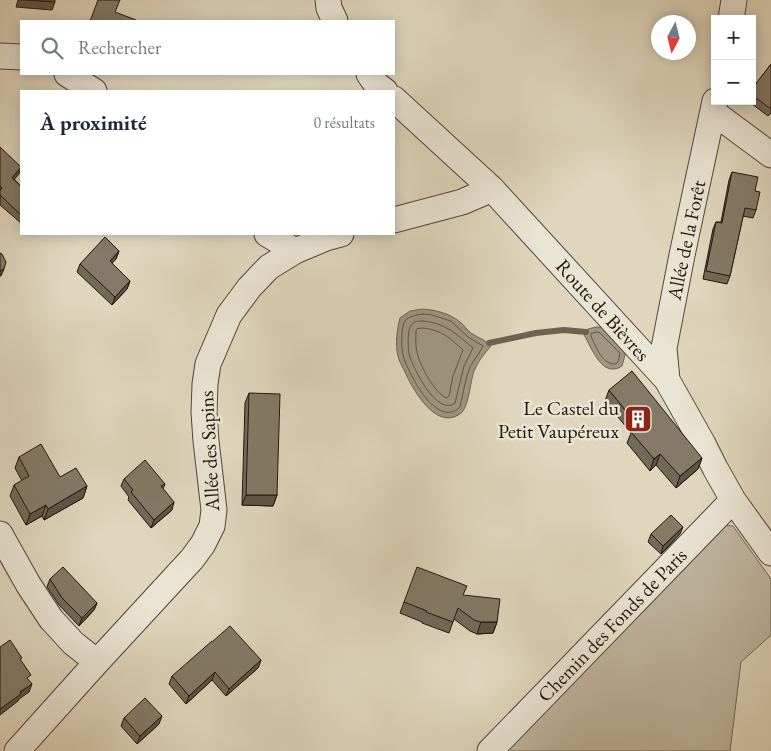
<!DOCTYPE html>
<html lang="fr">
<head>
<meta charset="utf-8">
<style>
  body { margin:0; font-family:"EB Garamond",serif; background:#f2f2f3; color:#1f2937 }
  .controls { position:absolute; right:15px; top:15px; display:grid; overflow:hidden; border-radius:0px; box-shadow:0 2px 12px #0003 }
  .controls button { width:45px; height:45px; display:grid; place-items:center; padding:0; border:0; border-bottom:1px solid #e0e1e3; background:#fff; color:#1f2937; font:25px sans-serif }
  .compass { position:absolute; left:651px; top:15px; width:45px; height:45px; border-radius:50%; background:#fff; box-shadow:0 2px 12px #0003; rotate:187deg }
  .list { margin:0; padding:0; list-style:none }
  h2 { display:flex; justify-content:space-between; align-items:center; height:65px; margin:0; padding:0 20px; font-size:21px }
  h2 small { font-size:16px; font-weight:400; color:#747a83 }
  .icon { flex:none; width:28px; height:28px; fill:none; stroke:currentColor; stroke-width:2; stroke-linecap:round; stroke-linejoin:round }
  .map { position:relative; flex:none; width:771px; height:751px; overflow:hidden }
  .search { position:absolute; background:#fff; box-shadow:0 2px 12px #0003; left:20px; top:20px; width:375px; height:55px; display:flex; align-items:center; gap:12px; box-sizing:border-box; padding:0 18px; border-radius:0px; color:#747a83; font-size:19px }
  .panel { position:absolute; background:#fff; box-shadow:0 2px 12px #0003; left:20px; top:90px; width:375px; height:145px; border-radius:0px }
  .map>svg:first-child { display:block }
  .green { fill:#bfb59f; stroke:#706654 }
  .water { fill:#9f9580; stroke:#6d6251 }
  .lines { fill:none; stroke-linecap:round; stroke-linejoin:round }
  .shore { stroke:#605645; stroke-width:1 }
  .stream { stroke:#6d6251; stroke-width:6 }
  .minor-casing { stroke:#514637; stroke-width:27 }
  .minor { stroke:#eae4d4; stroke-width:25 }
  .wall { fill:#726959; stroke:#22160a }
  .shaded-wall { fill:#5c5548; stroke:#22160a }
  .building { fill:#847a67; stroke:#22160a }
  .labels { text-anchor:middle; stroke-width:5; stroke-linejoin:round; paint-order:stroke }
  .street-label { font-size:20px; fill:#22160a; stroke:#eae4d4 }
  .poi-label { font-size:20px; fill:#22160a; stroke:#eae4d4; text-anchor:end }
</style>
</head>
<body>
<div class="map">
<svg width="771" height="751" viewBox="0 0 771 751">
  <rect width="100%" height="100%" fill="#dfd6bd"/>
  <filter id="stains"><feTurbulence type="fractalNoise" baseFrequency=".004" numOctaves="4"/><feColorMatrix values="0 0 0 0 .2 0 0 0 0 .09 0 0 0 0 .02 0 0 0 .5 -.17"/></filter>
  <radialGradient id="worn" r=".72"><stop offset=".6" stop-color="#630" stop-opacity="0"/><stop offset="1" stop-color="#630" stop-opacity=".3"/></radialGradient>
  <path class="green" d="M717,525l16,1 38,53v56l-30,27 -11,89h-231z"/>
  <path class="water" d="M422,309c14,1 27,4 38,13 4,3 7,8 11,11 7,5 15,7 20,13 -7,8 -13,15 -17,25 -4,11 -5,37 -14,43 -25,17 -48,-26 -56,-44 -2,-4 -5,-9 -6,-14 -3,-12 -1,-27 2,-38l10,-7z
    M596,327h6l22,24 1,4 -3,11c-20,13 -30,-18 -38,-31l4,-6z"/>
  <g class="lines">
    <path class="shore" d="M423,314l9,1 19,6 17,16 15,9c-3,7 -9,13 -13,21 -5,13 -7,27 -10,40 -23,23 -52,-34 -57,-52 -2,-6 -2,-29 2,-34 4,-5 12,-6 18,-7z
      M423,321c23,2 33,13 50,27l-9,18 -9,37c-18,14 -42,-35 -46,-49 -1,-6 -2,-26 3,-30 3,-3 7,-3 11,-3z
      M423,328c19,2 27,10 40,22l-10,26 -4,20 -2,2c-12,-4 -28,-34 -30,-46 -2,-7 -1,-14 -1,-21l1,-2z
      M597,332l3,1 20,20 -2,9 -2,2c-14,1 -20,-17 -25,-28v-2z"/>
    <path class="stream" d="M489,343l47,-10 28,-3 22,2"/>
    <g class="minor-casing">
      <path id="minor" d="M328,0l1,8 6,13
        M731,19l3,-19
        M0,56l21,1
        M67,74l27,17
        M369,74l7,10 9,7
        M394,99l98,90 175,191 36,64 12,24 18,32 38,53
        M713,112l58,43
        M394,220l68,-18 30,-13
        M267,234l28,17
        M667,380l-3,-32 18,-93 33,-154
        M0,534l28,50 23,35 22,24 24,19
        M17,751l80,-89 95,-103 11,-15 9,-18 2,-16 -8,-69 -2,-29 1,-28 3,-20 21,-49 20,-27 20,-21 26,-16 31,-13 15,-4
        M490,751l243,-251"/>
    </g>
    <use href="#minor" class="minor"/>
  </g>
  <path class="wall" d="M771,64v49l-3,3 -20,-15h4v-12z
    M0,147l19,27 -5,5 7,7v37l-21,-18z
    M732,172l23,19 1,19 -3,8 -10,-2 -13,60 -3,8 -24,-5 10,-50 3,-7h5l8,-42z
    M119,251l-3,8 -4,4 18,18 -3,8 -15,16 -35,-33 3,-8z
    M609,390l93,68 -4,11 -22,19 -20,-23 -6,6 -23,-28 4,-10 -26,-32z
    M249,393l28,102 -4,11 -31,-1 3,-102z
    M19,457l41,20 27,9 -4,12 -39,22 -2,-4 -16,9 -16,-29 4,-11 8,-4 -7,-13z
    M124,479l41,5 -2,5 9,21 -21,18 -23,-28 1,-3 -8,-11z
    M651,534h29l-19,20 -13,-12z
    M50,579l47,24 -3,7 -15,16 -20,-21 -12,-18z
    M463,595l34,27 -4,11 -16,1 -7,-3 -16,-12 -5,14 -27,-10v-1l-22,-9 4,-11z
    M261,660l-3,8 -32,28 -14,-16 -26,24 -17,-20 3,-8z
    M124,718l35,6 -22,20 -16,-18z"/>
  <path class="shaded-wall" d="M18,0h9l28,2 -3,8 -36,-3z
    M21,167l-2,7 -9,10 2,-6z
    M119,251l-3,8 -9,10 3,-8z
    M4,269l-3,7h-1v-5z
    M130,281l-3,8 -15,16 3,-8z
    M660,454l-4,11 -6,6 4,-12z
    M702,458l-4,11 -22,19 4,-12z
    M87,486l-4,12 -39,22 4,-11z
    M246,495h31l-4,11 -31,-1z
    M174,502l-2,8 -21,18 3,-8z
    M46,505l-4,11 -16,9 4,-11z
    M683,527l-3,7 -19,20 2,-8z
    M97,603l-3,7 -15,16 3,-8z
    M481,622h16l-4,11 -16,1z
    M261,660l-3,8 -32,28 3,-7z
    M215,672l-3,8 -26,24 3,-8z
    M32,684l-3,8 -10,7 -1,2 -18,14v-6l20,-17z
    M162,716l-3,8 -22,20 3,-8z"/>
  <path class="building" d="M27,0h28v2z
    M98,0h22l-5,12 21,8 -1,1h-45z
    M771,64v45l-19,-14v-6z
    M0,147l21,20 -9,11 9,8v29l-21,-20v-4l2,-3 -2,-2z
    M732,172l26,5 -3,14 5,1 -4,18 -11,-2 -15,68 -24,-5 10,-49 6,1z
    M105,237l14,14 -9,10 20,20 -15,16 -35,-33z
    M0,253l2,1 4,8 -2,7 -4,2z
    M632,371l70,87 -22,18 -20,-22 -6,5 -23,-27 7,-6 -29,-36z
    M249,393l31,1 -3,101h-31z
    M41,444l19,33 16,-9 11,18 -39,23 -2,-4 -16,9 -16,-29 15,-9 -10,-19z
    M145,460l20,24 -4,2 13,16 -20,18 -23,-28 2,-2 -9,-11z
    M671,515l12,12 -20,19 -12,-12z
    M63,567l34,36 -15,15 -20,-20 -12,-19z
    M417,567l50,19 -4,9 37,4 -3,23h-16l-7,-2 -16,-12 -5,14 -27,-10 1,-1 -23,-9z
    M230,626l31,34 -32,29 -14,-17 -26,24 -17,-20 40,-35v1z
    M10,640l12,18 -2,1 11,16 -4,3 5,6 -12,8 1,2 -21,15v-62z
    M145,698l17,18 -22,20 -16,-18z"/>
  <defs>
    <g id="building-square" transform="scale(1.4375)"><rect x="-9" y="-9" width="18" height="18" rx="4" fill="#8f2418" stroke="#eae4d4"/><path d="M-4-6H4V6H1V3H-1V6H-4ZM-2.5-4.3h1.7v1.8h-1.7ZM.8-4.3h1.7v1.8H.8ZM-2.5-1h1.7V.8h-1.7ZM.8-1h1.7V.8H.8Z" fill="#fff"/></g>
  </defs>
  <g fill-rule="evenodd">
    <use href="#building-square" x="638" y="419"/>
  </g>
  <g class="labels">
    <g class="street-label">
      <text transform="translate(686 240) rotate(-78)" y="7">Allée de la Forêt</text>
      <text transform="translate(603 310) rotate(48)" y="7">Route de Bièvres</text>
      <text transform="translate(209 451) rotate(-93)" y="7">Allée des Sapins</text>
      <text transform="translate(612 625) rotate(-46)" y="7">Chemin des Fonds de Paris</text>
    </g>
    <g class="poi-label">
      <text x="619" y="415">Le Castel du<tspan x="619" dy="23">Petit Vaupéreux</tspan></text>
    </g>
  </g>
  <rect width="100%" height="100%" filter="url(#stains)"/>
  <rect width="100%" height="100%" fill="url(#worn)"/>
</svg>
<div class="controls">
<button>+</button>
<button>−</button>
</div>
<svg class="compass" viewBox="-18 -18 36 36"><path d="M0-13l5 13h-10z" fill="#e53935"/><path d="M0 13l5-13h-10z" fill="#747a83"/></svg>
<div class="search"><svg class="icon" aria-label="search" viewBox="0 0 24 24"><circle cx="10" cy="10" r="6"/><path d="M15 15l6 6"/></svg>Rechercher</div>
<section class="panel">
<h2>À proximité<small>0 résultats</small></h2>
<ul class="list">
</ul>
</section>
</div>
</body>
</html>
